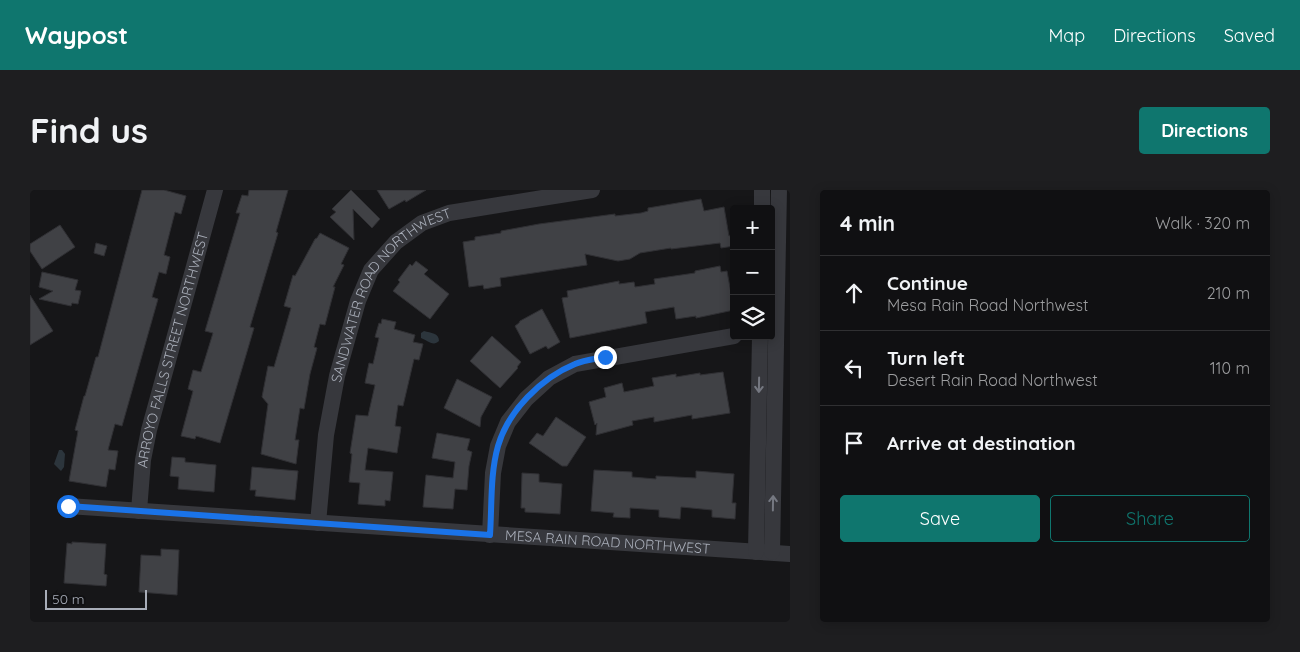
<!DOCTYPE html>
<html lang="en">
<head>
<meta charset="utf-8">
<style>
  body { margin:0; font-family:Quicksand,sans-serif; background:#1e1e20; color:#f1f3f6 }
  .controls { position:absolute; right:15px; top:15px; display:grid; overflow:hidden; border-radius:5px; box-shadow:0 2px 12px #0003 }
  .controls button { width:45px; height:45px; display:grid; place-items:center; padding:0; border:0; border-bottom:1px solid #303032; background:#101012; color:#f1f3f6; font:25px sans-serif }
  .scale { position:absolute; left:15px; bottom:12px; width:102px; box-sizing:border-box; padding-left:5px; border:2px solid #a8adb8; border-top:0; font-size:14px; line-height:18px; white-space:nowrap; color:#a8adb8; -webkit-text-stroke:4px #111113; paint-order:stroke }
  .stop { position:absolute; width:15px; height:15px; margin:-11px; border:4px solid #1a73e8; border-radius:50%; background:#fff }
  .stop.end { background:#1a73e8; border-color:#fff; box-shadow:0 1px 5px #0008 }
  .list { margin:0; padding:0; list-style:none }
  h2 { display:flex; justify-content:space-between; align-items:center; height:65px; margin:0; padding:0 20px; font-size:21px }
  h2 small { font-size:16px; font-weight:400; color:#9c9d9f }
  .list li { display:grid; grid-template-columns:32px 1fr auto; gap:15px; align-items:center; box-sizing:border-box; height:75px; padding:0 20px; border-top:1px solid #303032 }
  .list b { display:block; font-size:19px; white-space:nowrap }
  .list p { margin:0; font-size:16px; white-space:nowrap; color:#9c9d9f }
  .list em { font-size:16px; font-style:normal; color:#9c9d9f }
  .actions { display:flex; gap:10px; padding:15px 20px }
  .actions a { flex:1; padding:11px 0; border:1px solid #0f766e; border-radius:5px; text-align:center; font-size:18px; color:#0f766e }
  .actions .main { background:#0f766e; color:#fff }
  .icon { flex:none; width:28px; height:28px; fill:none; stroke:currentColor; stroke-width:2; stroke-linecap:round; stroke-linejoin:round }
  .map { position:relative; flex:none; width:760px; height:432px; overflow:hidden; border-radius:5px }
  header { display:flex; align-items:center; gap:30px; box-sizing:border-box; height:70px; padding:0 25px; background:#0f766e; color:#fff }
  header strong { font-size:24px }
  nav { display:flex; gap:28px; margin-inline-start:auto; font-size:18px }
  .intro { display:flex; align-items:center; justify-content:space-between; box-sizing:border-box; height:120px; padding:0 30px }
  h1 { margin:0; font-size:35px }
  .button { padding:12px 22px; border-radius:5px; background:#0f766e; color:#fff; font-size:18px; font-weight:700 }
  main { display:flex; gap:30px; padding:0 30px }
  aside { flex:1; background:#101012; border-radius:5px; box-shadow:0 2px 12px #0003 }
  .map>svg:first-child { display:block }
  .water { fill:#2c353c }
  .building { fill:#404145; stroke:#303034 }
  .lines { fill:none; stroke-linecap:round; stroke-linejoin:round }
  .street { stroke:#37383d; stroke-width:16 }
  .oneway { stroke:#757881 }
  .route { stroke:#1a73e8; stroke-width:6 }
  .labels { text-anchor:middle; stroke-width:4; stroke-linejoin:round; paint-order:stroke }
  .street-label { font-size:14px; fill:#a8adb8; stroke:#111113 }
</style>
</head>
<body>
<header>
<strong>Waypost</strong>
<nav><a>Map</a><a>Directions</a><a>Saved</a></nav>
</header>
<div class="intro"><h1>Find us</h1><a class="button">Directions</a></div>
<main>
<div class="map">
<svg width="760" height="432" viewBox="0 0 760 432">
  <rect width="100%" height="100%" fill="#161618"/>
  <path class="water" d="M394,141c7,2 15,2 15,10 -6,6 -12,-1 -18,-3v-5z
    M29,260h3l3,4 -1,13 -3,4 -7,-7z"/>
  <path class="building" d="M112,0h22l22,6 -5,18 -6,-2 -11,43 6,2 -4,17 -7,-2 -7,25 6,2 -36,127 -7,-2 -7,26 10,1 -3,19 -6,-1 -3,18 -37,-6 9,-50 -3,-1 9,-34h1l11,-39h2z
    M219,0h39l-12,42 2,1 -28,94 4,1 -34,115 -24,-7 -1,3 -14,-3 12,-45 -5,-2 5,-19 8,2 12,-39 -8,-2 35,-118h-4l6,-18 6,1z
    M321,0l29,29 -8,9 -19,-19 1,31 -24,-23 6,-5 -4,-3z
    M347,0h49l-20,12 -1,-2 -16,9z
    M671,9l3,12 20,-4 5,29 5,-2v12l-13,2 -1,-5 -49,6v-1l-31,5 -10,6 -12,2 -33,-7 2,11 -87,13 1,8 -17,3 -1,-4 -14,2 -6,-45 12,-2v-3l26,-4v-2l38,-7 76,-10v2l26,-3 7,-2v-3z
    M30,35l15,22 -33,22 -12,-18v-7z
    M290,43l29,15 -8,16 3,1 -11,22h2l-10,38 -5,-1 -6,23 3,1 -7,26 -6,35 -4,-1 -5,32h4l-3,24 -35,-10 7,-50 -6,-7 6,-31 6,1 17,-59 -7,-2 9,-31 2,1 20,-37 2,-1z
    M66,53l11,3 -3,10 -10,-3z
    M386,71l12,9 -4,4 25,20 -19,25 -37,-28 7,-9 -2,-2 12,-16 2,2z
    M690,76l1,6 6,-1 7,39 -38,8v-2l-20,3 -2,-12 -29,5 2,11 -77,15 -8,-40 6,-1 -1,-6 52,-10v3l15,-2 1,5 20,-3 -1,-5 41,-6v-2z
    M12,82l36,8 -3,10 6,1 -3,13 -6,-1 -1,3 -32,-7 14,-8 -14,-4z
    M0,105l23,36 -23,14z
    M512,119l18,33 -12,7 -2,-3 -16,8 -15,-28 4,-3 1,-2z
    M352,129l14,3 -2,7 21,6 -2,7 10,2 -4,16 -5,-1 -11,47 -5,-1 -3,21 6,1 -4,26 -29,-5 -3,22 28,2 -3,29 -5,-1v6l-27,-2 2,-21 -11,-1 3,-28 -2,-1 6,-38 12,1 7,-31 -10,-2 4,-20 4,1 6,-26 -4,-1 4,-14 2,1z
    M462,146l29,26 -4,5 1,1 -18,20 -30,-27z
    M693,182l7,41 -38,6v-4l-38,7v-5l-22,4 1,4 -37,10 1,-12 -2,2 -6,-23 17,-5 -2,-9 18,-5 2,9 30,-6 -2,-8 24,-4v3l24,-4v2z
    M427,189l35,18 -11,20 -1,10 -36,-19z
    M526,227l30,20 -19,29h-5l-33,-23 8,-10 6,3z
    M407,243l33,6 -3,11 5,2 -3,14 -2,24 -12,-1 -2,20 -30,-2 3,-32 27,3 2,-16 -23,-4z
    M142,267l13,1v4l31,3 -2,27 -36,-3 1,-12 -9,-1z
    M222,277l46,4 -3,29 -40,-4 1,-6h-6z
    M564,280l38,2v5l24,2v-3l40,2v-7l38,3 -2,29h4l-1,16 -23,-2v-7l-31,-3 -1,12 -21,-2v-7l-29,-2v10l-17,-1 1,-4 -23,-2z
    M492,283l17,1v8l23,2 -2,30 -35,-2v-4h-4z
    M42,352l34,2 -2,30 3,1 -1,11 -42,-3 3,-40 5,1z
    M131,359l18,1 -2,45 -38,-3 2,-37 20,1z"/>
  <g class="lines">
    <g class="street">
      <path d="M732,19v-19"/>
      <path id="s1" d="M38,316l722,48"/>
      <path id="s2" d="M109,321l4,-51 6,-30 66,-240"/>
      <path id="s3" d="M288,333l8,-88 11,-59 21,-75 13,-31 25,-28 26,-19 27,-10 143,-23"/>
      <path d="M460,345l3,-62 5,-27 10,-24 18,-23 23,-21 26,-14 159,-28"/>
      <path d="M726,362l4,-216"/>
      <path d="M742,362l7,-362"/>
    </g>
  </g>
  <defs><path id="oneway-shaft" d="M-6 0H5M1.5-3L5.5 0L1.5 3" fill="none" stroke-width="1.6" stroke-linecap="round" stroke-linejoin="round" transform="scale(1.25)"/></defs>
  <g class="oneway">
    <use href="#oneway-shaft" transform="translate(729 195) rotate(91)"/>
    <use href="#oneway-shaft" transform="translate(743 313) rotate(-89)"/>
  </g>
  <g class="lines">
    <path class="route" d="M38,316l422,29c2,-29 0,-61 8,-89 10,-35 43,-68 77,-82 9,-4 20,-5 30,-7"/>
  </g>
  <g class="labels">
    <g class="street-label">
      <text dy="5" stroke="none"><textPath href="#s3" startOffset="251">SANDWATER ROAD NORTHWEST</textPath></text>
      <text dy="5" stroke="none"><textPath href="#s2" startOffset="165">ARROYO FALLS STREET NORTHWEST</textPath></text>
      <text dy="5" stroke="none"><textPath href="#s1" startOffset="541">MESA RAIN ROAD NORTHWEST</textPath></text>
    </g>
  </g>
</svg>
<div class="controls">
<button>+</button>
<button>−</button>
<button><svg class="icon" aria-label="layers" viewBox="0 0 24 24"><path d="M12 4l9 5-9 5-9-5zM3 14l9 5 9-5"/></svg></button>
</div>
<div class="scale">50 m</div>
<div class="stop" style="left:38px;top:316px"></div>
<div class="stop end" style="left:575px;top:167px"></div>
</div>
<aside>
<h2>4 min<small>Walk · 320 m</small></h2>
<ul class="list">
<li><svg class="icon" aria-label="ahead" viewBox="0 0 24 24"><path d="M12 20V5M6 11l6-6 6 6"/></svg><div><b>Continue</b><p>Mesa Rain Road Northwest</p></div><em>210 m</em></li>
<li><svg class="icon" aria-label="left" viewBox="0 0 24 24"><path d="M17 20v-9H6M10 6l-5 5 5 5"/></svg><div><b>Turn left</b><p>Desert Rain Road Northwest</p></div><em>110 m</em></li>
<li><svg class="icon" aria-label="arrive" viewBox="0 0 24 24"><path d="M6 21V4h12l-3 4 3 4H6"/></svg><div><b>Arrive at destination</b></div></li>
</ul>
<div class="actions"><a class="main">Save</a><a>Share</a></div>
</aside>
</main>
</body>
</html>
